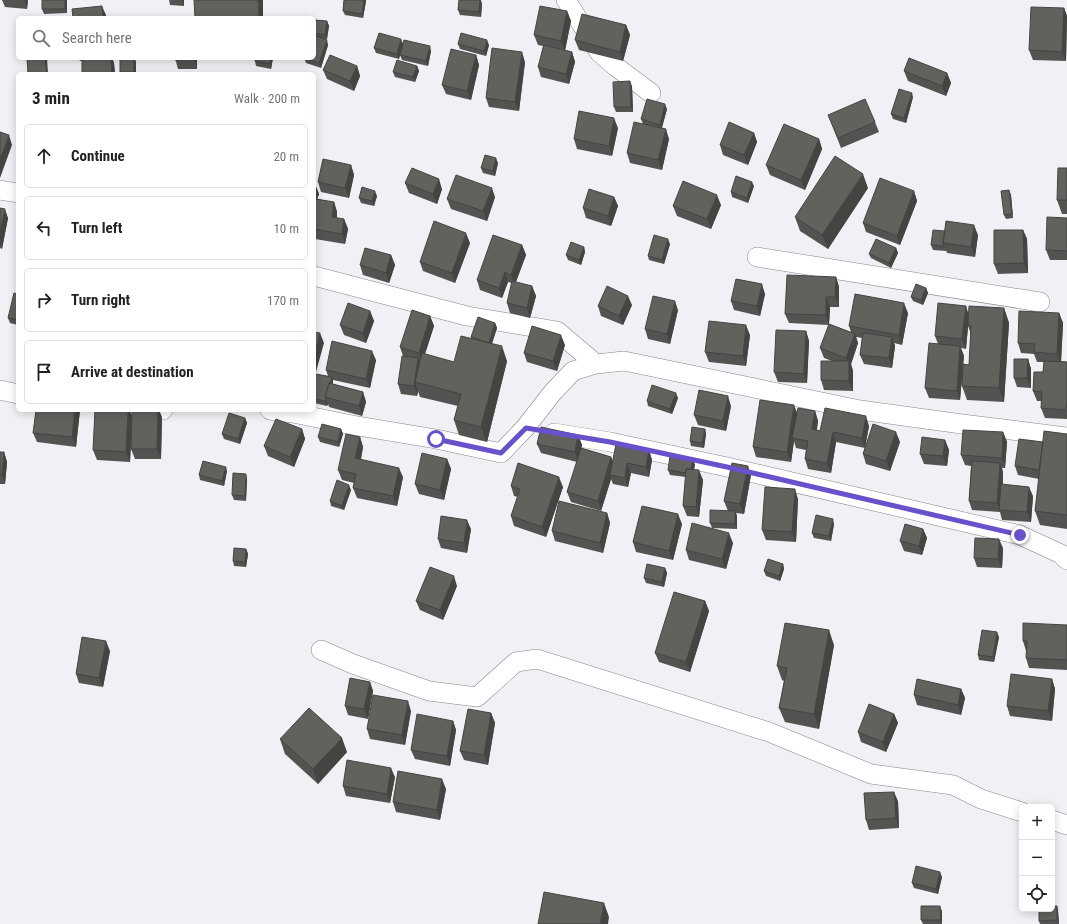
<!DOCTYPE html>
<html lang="en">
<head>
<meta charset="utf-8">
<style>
  body { margin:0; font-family:"Roboto Condensed",sans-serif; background:#f2f2f2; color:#202124 }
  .controls { position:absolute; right:12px; bottom:12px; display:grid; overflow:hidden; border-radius:6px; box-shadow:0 2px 10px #0003 }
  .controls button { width:36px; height:36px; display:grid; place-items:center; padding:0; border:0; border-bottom:1px solid #e0e0e0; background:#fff; color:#202124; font:20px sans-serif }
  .stop { position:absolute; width:12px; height:12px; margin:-9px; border:3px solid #6851ca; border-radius:50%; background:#fff }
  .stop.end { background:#6851ca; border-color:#fff; box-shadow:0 1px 4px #0008 }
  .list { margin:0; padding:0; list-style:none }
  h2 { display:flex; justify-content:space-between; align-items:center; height:52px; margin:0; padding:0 16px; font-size:17px }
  h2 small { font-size:13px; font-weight:400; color:#757577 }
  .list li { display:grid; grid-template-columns:26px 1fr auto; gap:12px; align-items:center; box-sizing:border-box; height:64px; margin:0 8px 8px; padding:0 8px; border:1px solid #e0e0e0; border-radius:6px }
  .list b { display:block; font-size:15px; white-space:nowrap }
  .list em { font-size:13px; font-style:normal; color:#757577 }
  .icon { flex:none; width:22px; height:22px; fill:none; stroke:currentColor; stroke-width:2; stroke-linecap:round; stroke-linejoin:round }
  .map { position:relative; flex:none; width:1067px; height:924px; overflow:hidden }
  .search { position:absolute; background:#fff; box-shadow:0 2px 10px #0003; left:16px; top:16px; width:300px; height:44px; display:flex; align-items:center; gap:10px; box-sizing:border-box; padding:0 14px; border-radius:6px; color:#757577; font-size:15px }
  .panel { position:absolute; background:#fff; box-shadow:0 2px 10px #0003; left:16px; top:72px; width:300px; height:340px; border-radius:6px }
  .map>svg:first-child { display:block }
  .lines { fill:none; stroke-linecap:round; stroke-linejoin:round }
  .street-casing { stroke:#86878b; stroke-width:20 }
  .street { stroke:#fff; stroke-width:19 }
  .wall { fill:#555351; fill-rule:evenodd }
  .shaded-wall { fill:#454442 }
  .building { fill:#63615e; stroke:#454442 }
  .route { stroke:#6851ca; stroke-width:5 }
</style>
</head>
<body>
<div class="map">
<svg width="1067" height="924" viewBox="0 0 1067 924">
  <rect width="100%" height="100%" fill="#f0f1f5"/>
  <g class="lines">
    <g class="street-casing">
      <path id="street" d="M566,0l33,52 16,14 36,27
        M0,190l18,3
        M757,257l283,45
        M314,276l153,40 90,15 39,33
        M0,390l18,4
        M138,410l9,1 16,-1
        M270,410l23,3 59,12 84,14 65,14 24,-25 28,-36 20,-21 23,-7 28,-3 236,49 102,14 105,13
        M554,433l56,9 117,25 293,68 41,19 6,6
        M321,650l32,14 76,27 48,6 39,-35 21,-3 232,73 102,42 82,11 28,14 41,13
        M1052,820l15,5"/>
    </g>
    <use href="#street" class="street"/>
  </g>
  <path class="wall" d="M2,0h26l-1,9 -22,-2z
    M67,0v13l-23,1 -2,-5z
    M169,0h15v6l-14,-1z
    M344,0h22v1l-3,17 -18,-3 -2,-4z
    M459,0h22l1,4 -1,13 -21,-2 -2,-5z
    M1064,8l3,8 -1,45 -33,-1 -4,-10z
    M567,11l4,10 -6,29 7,2 3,10 -6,22 -28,-7 -3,-10 5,-21 -5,-1 -4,-10z
    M314,20l13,1 2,5 -3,14 2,5 -7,23 -15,-5 -2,-5h10z
    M626,25l4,10 -7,26 -44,-11 -4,-10z
    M403,43l28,8 -3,15 -26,-6 -2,-5 -1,4 -23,-6 -2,-5z
    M458,44l31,1 -3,11 -26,-7z
    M476,55l3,10 -8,35 -25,-6 -4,-9z
    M78,58h34l2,5 1,11h-33v-13h-2z
    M134,58l2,4v12h-15l-1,-2z
    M175,58h22v11h-19z
    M255,58h18l-2,11 -15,-3 -1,-5z
    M525,62l-6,49 -30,-4 -3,-9z
    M357,66l3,10 -6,15 -27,-12 -4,-9z
    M417,66l2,5 -4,11 -20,-5 -2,-5z
    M904,71l43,2 4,10 -5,13 -38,-15z
    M632,86l1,26h-17l-2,-5z
    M913,97l-7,26 -13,-4 -2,-5z
    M667,109l-5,19 7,11 -7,31 -32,-7 -3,-10 16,-29 -2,-5z
    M828,115l47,7 4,10 -38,16z
    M618,128l-6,28 -35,-7 -3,-10z
    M754,133l3,9 -9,23 -25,-10 -3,-10z
    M819,139l3,10 -17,41 -35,-15 -4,-10z
    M498,163l-3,13 -12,-3 -2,-5z
    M351,165l3,10 -5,23 -28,-6 -3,-10z
    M1067,168v46h-5l-5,-14z
    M405,183l37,6 -5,15 -28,-11z
    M315,184l4,10 -2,5 17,3 3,10v6l7,1 4,10 -3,15 -30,-5 -1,-3v-23l2,-9z
    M754,186l-6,17 -16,-6 -1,-5z
    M868,188l-40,61 -28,-18 -5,-14z
    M1009,190l2,5 2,23 -7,1 -2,-4z
    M914,191l3,10 -17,44 -34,-13 -3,-9z
    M377,196l-3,10 -13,-3 -2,-5z
    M495,197l-8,24 -36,-12 -4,-10z
    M614,197l4,9 -7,20 -25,-8 -3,-10z
    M721,205l-10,24 -34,-13 -4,-10z
    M0,208l8,10 -6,31 -2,-1z
    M1067,218v42h-17l-4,-10z
    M1023,230l4,9 1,34 -30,1 -4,-10z
    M978,235l-3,22 -28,-4 -1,-3v1l-13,-1 -2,-5z
    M470,243l-15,40 -32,-12 -3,-9z
    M670,244l-6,20 -15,-4 -1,-4z
    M522,245l4,10 -10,27 16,4 4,10 -6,22 -20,-5 -3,-10 5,-20 -4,-1 -6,16 -22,-8 -3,-10z
    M584,247l1,5 -4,13 -13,-5 -2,-5z
    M896,248l2,5 -7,15 -20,-10 -2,-4z
    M391,255l4,10 -6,18 -26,-8 -3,-10z
    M836,277l3,10v20h-9l-1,17 22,8 -2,-6 59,-13 -6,32 -8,-2 1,3 -3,22 -28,-4 -4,-9 2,-17 -6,-1 2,6 -7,21 2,7v20l-29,-1 -3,-10 11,-19 -8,-3 -4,-10 9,-23 -40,-2 -4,-9z
    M926,288l2,5 -5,12 -10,-4 -2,-4z
    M18,294v31l-8,-2 -2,-5z
    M765,294l-5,22 -26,-6 -3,-9z
    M632,305l-9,20 -22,-9 -3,-10z
    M966,306l2,8 36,-6 5,15 -5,79 -37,-2 -5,-14v-9l-2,23 -31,-2 -4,-10 13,-44 -3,-8zM968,326l3,8 -2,31 -6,-1 1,-8 -3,-8 5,1z
    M678,310l-8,34 -22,-5 -3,-10z
    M370,311l4,10 -8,22 -22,-8 -4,-10z
    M1059,313l4,10 -2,38 6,1v57l-22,-1 -4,-10v-7h-4l-4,-10 10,-19 1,-10h-7l-3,-8 -13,-1 -3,-10z
    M430,316l4,10 -9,28 29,8 17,-24v-1l24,-14 2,5 -5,16 15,17 -20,81 -28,-7 -5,-15 4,-14 -38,-9 -2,-6 -1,5 -16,-2 -3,-10 5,-28 -3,-9z
    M806,331l3,10 -2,42 -29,-1 -4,-10z
    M750,335l-4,31 -37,-4 -4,-10z
    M565,345l-8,26 -30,-9 -3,-9z
    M1028,359l3,10v19l-14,-1 -3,-9z
    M376,360l-6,28 -37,-8v4l30,8 3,10 -4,14 -33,-9 -1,-3 -1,2 -13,-3v-21l14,-6 -2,-6z
    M678,398l-6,16 -24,-8 -1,-5z
    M731,406l-5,25 -28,-6 -4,-10z
    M80,410l-4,37 -39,-5 -4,-9z
    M815,411l3,10 -1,9 3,1 49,-5 -4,21 35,-5 -10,29 -24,-7 -3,-10 2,-6 -29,-6 -5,31 -23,-4 -3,-10 1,-9 -10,-2 -2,-7 -3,21 -35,-5 -3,-10 44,-34z
    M132,415l30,2 -1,42h-26l-4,-10 1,-25 -2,38 -33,-2 -4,-10z
    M245,418l2,5 -7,21 -16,-5 -2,-5z
    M302,429l3,10 -11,28 -26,-11 -4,-10z
    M341,429l2,5 -4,13 -19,-5 -2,-5z
    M705,429l1,5 -2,14 -13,-2 -1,-5z
    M1003,432l4,10 -2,26h-3l1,4v12l30,12 -2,26 -29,-2 -2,-8 -28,-2 -3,-9 2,-35 -6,-1 -4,-10z
    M1067,434v95l-27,-4 -5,-14 4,-32 -21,-4 -3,-9 28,-24z
    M578,435l4,10 -1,3 30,9 1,3 37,-10 3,10 -3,17 -18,-4 -3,14 -15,-3 -2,-5 -10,32 -30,-9 -4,-10 10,-30 -36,-9 -4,-9z
    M360,437l3,10 -2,13 42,17 -6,29 -40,-8 -4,-10 1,-5 -12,-3 -4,-10z
    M945,440l4,10 -2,16 -23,-2 -4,-10z
    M0,452h4l3,10 -2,22h-5z
    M447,459l4,10 -7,31 -25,-6 -4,-10z
    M693,460l2,5 -1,4 9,11 -4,37 -12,-1 -4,-10 3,-29 -16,-2 -2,-5z
    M227,471l-3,15 -24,-6 -1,-5z
    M751,475l-7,39 -8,-1 1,3v13l-25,-1 21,15 -7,26 -37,-9 -3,-10 26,-22 -2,-5 18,-12 -4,-10z
    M247,479l-1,22 -12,-1 -2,-5z
    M511,486l52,1 -17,50 -32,-11 -3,-10 7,-19 -4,-1z
    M351,490l-7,20 -13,-4 -1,-5z
    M798,499l-2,43 -30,-2 -4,-10z
    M607,513l3,10 -7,30 -48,-12 -3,-10z
    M682,524l-9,36 -37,-8 -3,-10z
    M834,524l-3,17 -17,-3 -2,-5z
    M471,529l-4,24 -26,-5 -3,-9z
    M923,529l4,9 -5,17 -18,-4 -4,-10z
    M1003,548l-1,20 -25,-1 -3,-9z
    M246,549l2,5 -2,13 -12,-1 -1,-5z
    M783,564l1,5 -4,12 -14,-5 -2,-5z
    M665,568l2,5 -3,14 -18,-4 -2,-5z
    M457,586l-14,34 -23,-10 -4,-9z
    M705,601l4,10 -19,61 -31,-10 -4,-9z
    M1067,625v45l-38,-2 -3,-10v-7l-3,-10z
    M999,637l-5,25 -15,-2 -1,-5z
    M834,645l-15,84 -34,-7 -6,-14 5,-27 -2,-1 -5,-14z
    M110,651l-7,36 -24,-4 -3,-9z
    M1052,679l3,10 -3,32 -42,-5 -3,-10z
    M370,682l3,9 -5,28 -20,-4 -3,-9z
    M961,689l4,9 -4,17 -44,-10 -3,-10z
    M411,711l-6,34 -35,-6 -3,-10z
    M491,713l4,10 -7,42 -24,-5 -4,-9z
    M894,714l4,9 -12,29 -25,-10 -3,-10z
    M453,721l3,9 -6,36 -35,-7 -4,-9z
    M280,739l67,13 -29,32 -33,-30z
    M395,777l-5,26 -44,-7 -3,-10z
    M446,789l-6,31 -44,-8 -3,-10z
    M898,801l1,27 -30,2 -3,-10z
    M942,877l-4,17 -24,-6 -2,-5z
    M1057,906l1,5 1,13h-19l-1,-3z
    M942,911v13h-19l-2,-4z"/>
  <path class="shaded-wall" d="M24,0h4l-1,9z
    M65,0h2v13l-2,-4z
    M182,0h2v6l-2,-5z
    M258,0h5v18h-4z
    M364,0h2v1l-3,17 -1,-4z
    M480,0l2,4 -1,13 -2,-5z
    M102,6l4,9v3h-3z
    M1064,8l3,8 -1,45 -4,-9z
    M567,11l4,10 -6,30 -4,-10z
    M327,21l2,5 -2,14 -2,-5z
    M626,25l4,10 -7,26 -3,-9z
    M401,39l2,5 -4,15 -2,-5z
    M327,40l1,5 -7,23 -2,-5z
    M487,40l2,5 -3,11 -2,-5z
    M430,46l1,5 -3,15 -2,-5z
    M522,52l3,10 -6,49 -4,-9z
    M572,52l3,10 -6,22 -3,-10z
    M476,55l3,10 -8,35 -4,-9z
    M45,58h2l1,16h-1z
    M111,58h1l2,5 1,11h-3z
    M134,58l2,4v12h-1l-1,-2z
    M194,58h3v11l-3,-10z
    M271,58h2l-2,11 -1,-5z
    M357,66l3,10 -6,15 -4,-10z
    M417,66l2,5 -4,11 -2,-5z
    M947,73l4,10 -5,13 -4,-10z
    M630,81l2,5 1,26 -2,-5z
    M912,93l1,4 -7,26 -2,-5z
    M665,104l2,5 -6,21 -1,-5z
    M614,118l4,10 -6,28 -3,-10z
    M666,129l3,10 -7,31 -4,-10z
    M754,133l3,9 -9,23 -4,-10z
    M9,135l3,10 -12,33v-19z
    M819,139l3,10 -17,41 -4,-10z
    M496,158l2,5 -3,13 -2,-5z
    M351,165l3,10 -5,23 -4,-10z
    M863,174l5,14 -40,61 -6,-14z
    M439,179l3,10 -5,15 -4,-10z
    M752,182l2,4 -6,17 -1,-5z
    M315,184l4,10 -5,14v-20z
    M492,188l3,9 -8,24 -4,-10z
    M1009,190l2,5 2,23 -1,-4z
    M375,191l2,5 -3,10 -2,-5z
    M914,191l3,10 -17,44 -3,-9z
    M717,195l4,10 -10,24 -4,-10z
    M614,197l4,9 -7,20 -3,-10z
    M334,202l3,10 -2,15 -3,-10z
    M5,209l3,9 -6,31 -2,-6v-10z
    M344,219l4,10 -3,15 -3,-10z
    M974,225l4,10 -3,22 -4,-10z
    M1023,230l4,9 1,34 -4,-10z
    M466,233l4,10 -15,40 -3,-10z
    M668,239l2,5 -6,20 -2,-4z
    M522,245l4,10 -11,29 -4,-9z
    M584,247l1,5 -4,13 -2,-5z
    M896,248l2,5 -7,15 -2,-5z
    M391,255l4,10 -6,18 -3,-10z
    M505,272l3,10 -6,16 -3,-10z
    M836,277l3,10v20l-4,-10z
    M762,284l3,10 -5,22 -3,-10z
    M532,286l4,10 -6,22 -3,-10z
    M926,288l2,5 -5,12 -2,-5z
    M628,296l4,9 -9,20 -4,-9z
    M826,297l4,10 -1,18 -3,-10z
    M675,301l3,9 -8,34 -3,-10z
    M904,303l4,10 -6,32 -3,-10z
    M966,306l3,10 -3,33 -4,-10z
    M1004,308l5,15 -5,79 -5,-14z
    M370,311l4,10 -8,22 -3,-10z
    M1059,313l4,10 -2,40 -4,-9z
    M430,316l4,10 -12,37 -3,-10z
    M495,323l2,5 -7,20 -1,-5z
    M746,325l4,10 -4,31 -3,-10z
    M806,331l3,10 -2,42 -3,-9z
    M320,333l4,10 -8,29 -2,-5v-10z
    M855,334l3,9 -7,21 2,7v20l-4,-10v-14l-3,-9z
    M561,335l4,10 -8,26 -4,-10z
    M892,337l3,9 -3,22 -3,-10z
    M502,346l5,15 -20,81 -6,-15z
    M960,346l4,10 -4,44 -3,-9z
    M372,351l4,9 -6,28 -4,-9z
    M418,358l3,10 -6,14 3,9 -1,5 -3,-10z
    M1028,359l3,10v19l-4,-10z
    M332,377l1,5 -4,16h-3z
    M363,392l3,10 -4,14 -3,-10z
    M676,393l2,5 -6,16 -2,-5z
    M728,396l3,10 -5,25 -3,-10z
    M326,399l2,5 -1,2 -2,-5z
    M794,405l4,10 -6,23 2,3 -3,21 -4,-10z
    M75,410h5l-4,37 -4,-10z
    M128,410h2l2,6 -2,46 -4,-10z
    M158,410h1l3,7 -1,42 -4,-10z
    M815,411l3,10 -3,18 -3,-10z
    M866,416l3,10 -4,22 -3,-10z
    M245,418l2,5 -7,21 -2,-5z
    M302,429l3,10 -11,28 -4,-10z
    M341,429l2,5 -4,13 -1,-5z
    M705,429l1,5 -2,14 -2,-5z
    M833,432l3,10 -5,31 -4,-10z
    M896,432l4,10 -10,29 -4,-10z
    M1003,432l4,10 -2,26 -3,-10z
    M578,435l4,10 -4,17 -3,-10z
    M360,437l3,10 -4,21 -4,-10z
    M945,440l4,10 -2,16 -4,-10z
    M649,450l3,10 -3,17 -3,-10z
    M4,452l3,10 -2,22 -3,-9z
    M611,457l4,10 -5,8 1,4 -10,32 -3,-10z
    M447,459l4,10 -7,31 -4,-10z
    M693,460l2,5 -3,13 -2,-5z
    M627,463l4,10 -3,14 -3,-9z
    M1000,463l3,9 -2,38h-1l-3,-7z
    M748,466l3,9 -7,39 -4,-10z
    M226,467l1,4 -3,15 -2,-5z
    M399,468l4,9 -6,29 -4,-10z
    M699,470l4,10 -4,37 -3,-10z
    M246,474l1,5 -1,22 -1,-5z
    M559,477l4,10 -17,50 -4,-10z
    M349,485l2,5 -7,20 -2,-4z
    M1029,487l4,9 -2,26 -4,-10z
    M795,489l3,10 -2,43 -4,-10z
    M735,511l2,5v13l-2,-5z
    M607,513l3,10 -7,30 -3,-10z
    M678,514l4,10 -9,36 -4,-9z
    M833,519l1,5 -3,17 -2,-5z
    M467,520l4,9 -4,24 -3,-10z
    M923,529l4,9 -5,17 -3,-9z
    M729,533l4,10 -7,26 -4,-10z
    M999,539l4,9 -1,20 -4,-9z
    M246,549l2,5 -2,13 -1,-5z
    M783,564l1,5 -4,12 -1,-5z
    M665,568l2,5 -3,14 -2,-5z
    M454,576l3,10 -14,34 -3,-10z
    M705,601l4,10 -19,61 -4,-10z
    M829,630l5,15 -15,84 -5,-15z
    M997,632l2,5 -5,25 -1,-5z
    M106,641l4,10 -7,36 -4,-9z
    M1052,679l3,10 -3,32 -4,-10z
    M370,682l3,9 -5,28 -4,-10z
    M961,689l4,9 -4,17 -3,-10z
    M408,701l3,10 -6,34 -3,-10z
    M491,713l4,10 -7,42 -4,-10z
    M894,714l4,9 -12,29 -3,-10z
    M453,721l3,9 -6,36 -3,-10z
    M342,738l5,14 -29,32 -5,-15z
    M391,768l4,9 -5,26 -3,-9z
    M442,779l4,10 -6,31 -3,-10z
    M894,792l4,9 1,27 -3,-10z
    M940,872l2,5 -4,17 -2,-5z
    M604,903l5,14 -1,7h-8z
    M940,906l2,5v13l-1,-4z
    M1057,906l1,5 1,13 -2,-4z"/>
  <path class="building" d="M42,0h23v9h-23z
    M194,0h64l1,18h-64z
    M344,0h20l-2,14 -19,-3z
    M459,0h21l-1,12 -21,-2z
    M102,6l1,12h-30l-1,-9z
    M540,6l27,5 -6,30 -27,-6z
    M1031,7l33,1 -2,44 -33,-2z
    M582,14l44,11 -6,27 -45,-12z
    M314,20l13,1 -2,14 -11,-2z
    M379,33l22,6 -4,15 -23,-6z
    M461,33l26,7 -3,11 -26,-7z
    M314,35l13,5 -8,23 -15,-5h10z
    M404,40l26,6 -4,15 -26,-6z
    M544,45l28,7 -6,22 -28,-7z
    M492,48l30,4 -7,50 -29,-4z
    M451,49l25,6 -9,36 -25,-6z
    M330,55l27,11 -7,15 -27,-11z
    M27,58h18l2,16h-19z
    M82,58h29l1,16h-30z
    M120,58h14v14h-14z
    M175,58h19v1l-19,1z
    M255,58h16l-1,6 -15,-3z
    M909,58l38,15 -5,13 -38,-15z
    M397,60l20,6 -4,11 -20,-5z
    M630,81l1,26h-17l-1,-25z
    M899,89l13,4 -8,25 -13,-4z
    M647,99l18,5 -5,21 -19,-6z
    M865,99l10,23 -37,16 -10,-23z
    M579,111l35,7 -5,28 -35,-7z
    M634,122l32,7 -8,31 -31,-7z
    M729,122l25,11 -10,22 -24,-10z
    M784,124l35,15 -18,41 -35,-15z
    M0,132l9,3 -9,24z
    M485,155l11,3 -3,13 -12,-3z
    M835,156l28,18 -41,61 -27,-18z
    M323,159l28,6 -6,23 -27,-6z
    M412,168l27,11 -6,15 -28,-11z
    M1058,168h9v32h-10z
    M456,175l36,13 -9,23 -36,-12z
    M736,176l16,6 -5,16 -16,-6z
    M880,178l34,13 -17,45 -34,-13z
    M683,181l34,14 -10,24 -34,-13z
    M362,187l13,4 -3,10 -13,-3z
    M589,189l25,8 -6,19 -25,-8z
    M1009,190l3,24 -8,1 -3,-24z
    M316,199l18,3 -2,15 12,2 -2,15 -28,-5v-16z
    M0,208l5,1 -5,24z
    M1047,217l20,1v33l-21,-1z
    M434,221l32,12 -14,40 -32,-11z
    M946,221l28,4 -3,22 -28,-4z
    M933,230l12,1 -2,12 1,3 -13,-1z
    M994,230h29l1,33 -30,1z
    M493,235l29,10 -11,30 -6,-3 -6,16 -22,-8z
    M654,235l14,4 -6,21 -14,-4z
    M876,239l20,9 -7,15 -20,-9z
    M571,242l13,5 -5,13 -13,-5z
    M365,248l26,7 -5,18 -26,-8z
    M787,275l49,2 -1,20h-9v18l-41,-1z
    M736,279l26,5 -5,22 -26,-5z
    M512,281l20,5 -5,22 -20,-5z
    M916,284l10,4 -5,12 -10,-3z
    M607,286l21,10 -9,20 -21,-10z
    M14,293l4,1v26l-10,-2z
    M855,294l49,9 -5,32 -50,-9z
    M653,296l22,5 -8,33 -22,-5z
    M348,303l22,8 -7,22 -23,-8z
    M938,303l28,3 -4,33 -27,-3z
    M969,306l35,2 -5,80 -37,-2 1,-22 6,1 2,-39 -3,-1z
    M412,310l18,6 -11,37 -19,-6z
    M1019,311l40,2 -2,41 -23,-2 1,-8 -17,-1z
    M478,317l17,6 -6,20 -18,-6z
    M709,321l37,4 -3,31 -38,-4z
    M829,324l26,10 -9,24 -26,-10z
    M532,326l29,9 -8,26 -29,-8z
    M776,330l30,1 -2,43 -30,-2z
    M314,332l6,1 -6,24z
    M863,333l29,4 -3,21 -29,-3z
    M461,336l41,10 -21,81 -27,-7 7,-26 -46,-12 7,-29 32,9z
    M332,341l40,10 -6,28 -40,-9z
    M929,343l31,3 -3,45 -32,-3z
    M402,356l16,2 -4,28 -16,-2z
    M1014,359h14l-1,19h-13z
    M821,361h28v20l-28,-1z
    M1044,361l23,1v38l-1,10 -25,-2 1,-16 -9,-1 1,-19h9z
    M316,374l16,3 -2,6h-1l-4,14 1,2 -1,2 -11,-2v-17z
    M329,383l34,9 -4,14 -34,-9z
    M652,385l24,8 -6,16 -23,-8z
    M699,390l29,6 -5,25 -29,-6z
    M760,400l34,5 -7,47 -34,-5z
    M798,408l17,3 -3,18 8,2 5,-23 41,8 -4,22 -29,-6 -6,31 -22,-4 3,-18 -16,-3z
    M36,410h39l-3,27 -39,-4z
    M95,410h33l-2,42 -33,-2z
    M132,410h26l-1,39h-26z
    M229,413l16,5 -7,21 -16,-5z
    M276,419l26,10 -12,28 -26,-11z
    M322,424l19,5 -3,13 -20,-5z
    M873,424l23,8 -10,29 -23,-7z
    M541,427l37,8 -3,17 -38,-8z
    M692,427l13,2 -3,14 -12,-2z
    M963,430l40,2 -1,26 -41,-3z
    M1044,431l23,3v81l-32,-4z
    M346,434l14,3 -5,21 44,10 -6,28 -40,-8 3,-14 -18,-4z
    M922,437l23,3 -2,16 -23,-2z
    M1019,439l24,3 -4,28 -24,-4z
    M616,444l33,6 -3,17 -19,-4 -2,15 -15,-3z
    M581,448l30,9 -13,44 -31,-9z
    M0,452h4l-2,23 -2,-1z
    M422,453l25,6 -7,31 -25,-6z
    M670,456l23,4 -2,9h-5v4l-18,-3z
    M203,461l23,6 -4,14 -23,-6z
    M972,461l28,2 -3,40 -28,-2z
    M518,463l41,14 -17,50 -31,-11 9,-27 -9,-3z
    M732,463l16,3 -8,38 -16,-3z
    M686,469l13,1 -3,37 -13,-1z
    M233,473l13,1 -1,22 -13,-1z
    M337,480l12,5 -7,21 -12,-5z
    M1001,484l28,3 -2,25 -28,-2z
    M765,487l30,2 -3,43 -30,-2z
    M559,501l48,12 -7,30 -48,-12z
    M642,506l36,8 -9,37 -36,-9z
    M710,510l25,1v13l-25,-1z
    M816,515l17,4 -4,17 -17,-3z
    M441,516l26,4 -3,23 -26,-4z
    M692,523l37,10 -7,26 -36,-9z
    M905,524l18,5 -4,17 -19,-5z
    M975,538l24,1 -1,20 -24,-1z
    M234,548l12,1 -1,13 -12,-1z
    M768,559l15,5 -4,12 -15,-5z
    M647,564l18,4 -3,14 -18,-4z
    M430,567l24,9 -14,34 -24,-9z
    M674,592l31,9 -19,61 -31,-9z
    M785,623l44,7 -15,84 -35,-6 8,-40 -10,-2z
    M1023,623l44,2v35l-41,-2 1,-17h-4z
    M982,630l15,2 -4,25 -15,-2z
    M82,637l24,4 -7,37 -23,-4z
    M1011,674l41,5 -4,32 -41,-5z
    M350,678l20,4 -6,27 -19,-3z
    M917,679l44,10 -3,16 -44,-10z
    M373,695l35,6 -6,34 -35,-6z
    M869,704l25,10 -11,28 -25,-10z
    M309,708l33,30 -29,31 -33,-30z
    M468,709l23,4 -7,42 -24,-4z
    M417,714l36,7 -6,35 -36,-6z
    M347,760l44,8 -4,26 -44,-8z
    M398,771l44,8 -5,31 -44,-8z
    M894,792l2,26 -30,2 -2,-27z
    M916,866l24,6 -4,17 -24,-6z
    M544,892l60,11 -4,21h-62z
    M921,906h19l1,14h-20z
    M1052,906h5v14l-18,1v-12h13z"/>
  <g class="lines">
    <path class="route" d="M436,439l65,14 25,-25 84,14 117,25 293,68"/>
  </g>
</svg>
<div class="controls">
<button>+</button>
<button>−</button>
<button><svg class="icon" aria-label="locate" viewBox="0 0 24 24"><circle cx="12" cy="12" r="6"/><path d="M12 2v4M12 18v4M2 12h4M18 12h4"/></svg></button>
</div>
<div class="stop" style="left:436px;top:439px"></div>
<div class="stop end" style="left:1020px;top:535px"></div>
<div class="search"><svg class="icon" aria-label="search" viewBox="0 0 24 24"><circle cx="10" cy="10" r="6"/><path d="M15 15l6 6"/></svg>Search here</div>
<section class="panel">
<h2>3 min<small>Walk · 200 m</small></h2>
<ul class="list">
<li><svg class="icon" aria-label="ahead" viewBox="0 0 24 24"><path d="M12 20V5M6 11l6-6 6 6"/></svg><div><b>Continue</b></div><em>20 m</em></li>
<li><svg class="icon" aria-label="left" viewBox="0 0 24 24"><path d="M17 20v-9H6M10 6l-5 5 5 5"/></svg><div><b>Turn left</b></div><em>10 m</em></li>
<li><svg class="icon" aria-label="right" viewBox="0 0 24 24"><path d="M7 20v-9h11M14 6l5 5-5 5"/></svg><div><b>Turn right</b></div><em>170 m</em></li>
<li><svg class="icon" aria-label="arrive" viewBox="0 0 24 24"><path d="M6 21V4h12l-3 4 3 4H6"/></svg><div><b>Arrive at destination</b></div></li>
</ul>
</section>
</div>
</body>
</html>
